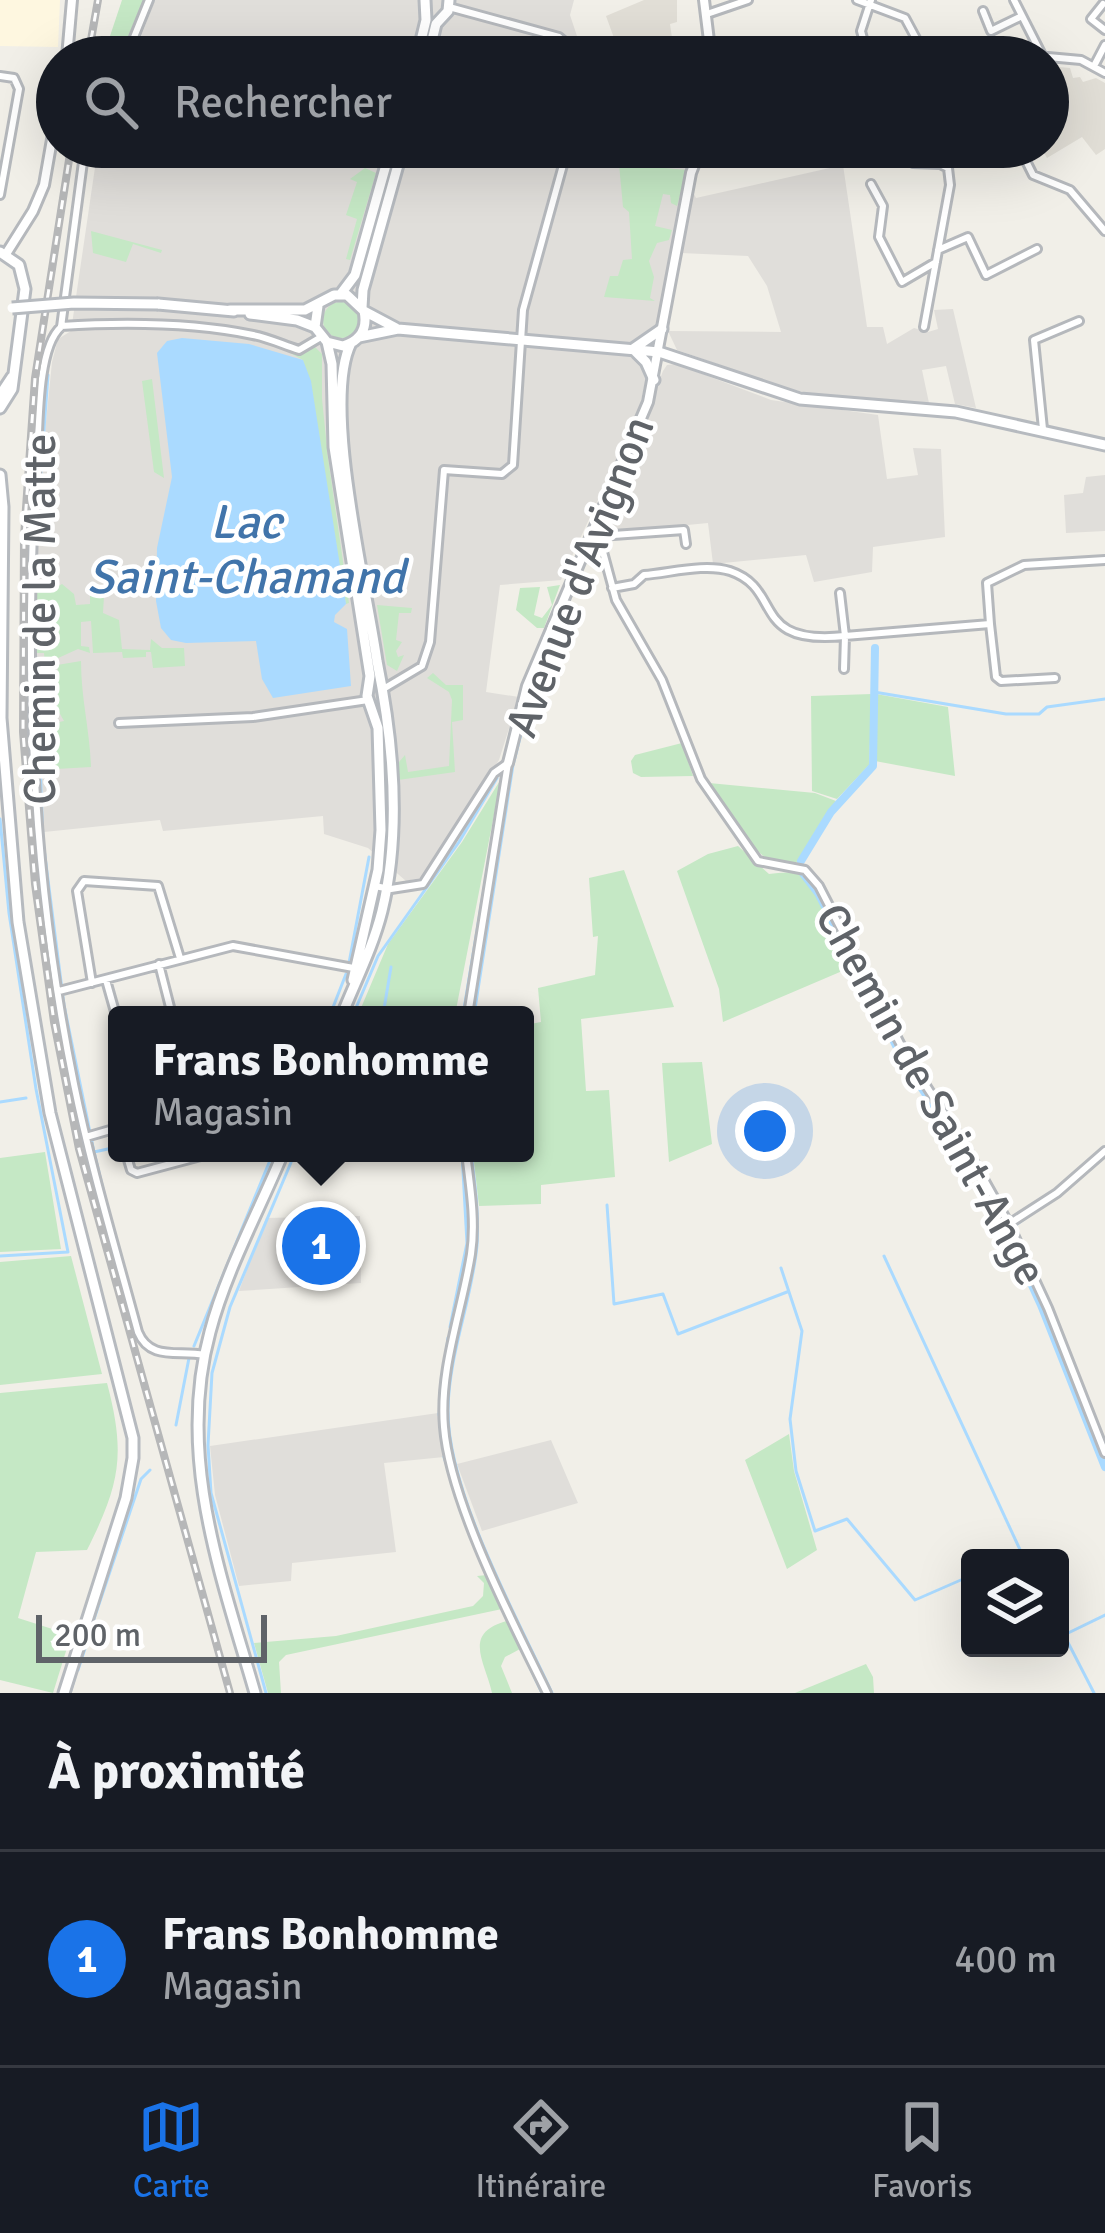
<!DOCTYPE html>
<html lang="fr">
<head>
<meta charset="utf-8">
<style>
  body { margin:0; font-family:Signika,sans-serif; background:#242831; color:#f1f3f6 }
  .controls { position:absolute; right:36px; bottom:36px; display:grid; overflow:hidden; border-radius:12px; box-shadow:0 12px 48px #0002 }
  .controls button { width:108px; height:108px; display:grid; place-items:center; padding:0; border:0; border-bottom:3px solid #363941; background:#171b24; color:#f1f3f6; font:60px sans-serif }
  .scale { position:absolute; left:36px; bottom:30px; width:231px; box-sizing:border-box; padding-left:12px; border:6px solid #5f6368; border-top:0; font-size:33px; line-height:42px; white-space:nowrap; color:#5f6368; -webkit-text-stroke:9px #fff; paint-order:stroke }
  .you { position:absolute; left:765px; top:1131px; width:42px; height:42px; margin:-30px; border:9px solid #fff; border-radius:50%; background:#1a73e8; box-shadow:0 0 0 18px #1a73e833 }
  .badge { display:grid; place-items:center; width:78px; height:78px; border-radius:50%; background:#1a73e8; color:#fff; font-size:39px; font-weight:700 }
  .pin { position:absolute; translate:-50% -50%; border:6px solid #fff; box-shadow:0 3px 12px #0006 }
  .popup { position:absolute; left:108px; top:1006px; width:426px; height:156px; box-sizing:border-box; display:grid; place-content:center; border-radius:12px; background:#171b24; filter:drop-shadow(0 3px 9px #0005); font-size:39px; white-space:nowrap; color:#9ea1a6 }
  .popup b { font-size:45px; color:#f1f3f6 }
  .popup::after { content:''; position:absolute; left:50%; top:100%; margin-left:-24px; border:24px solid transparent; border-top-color:#171b24 }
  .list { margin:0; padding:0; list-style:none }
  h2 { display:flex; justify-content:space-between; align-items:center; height:156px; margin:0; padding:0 48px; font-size:51px }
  h2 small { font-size:39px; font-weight:400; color:#9ea1a6 }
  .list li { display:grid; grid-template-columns:78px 1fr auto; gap:36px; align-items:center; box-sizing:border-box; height:216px; padding:0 48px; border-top:3px solid #363941 }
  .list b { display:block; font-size:45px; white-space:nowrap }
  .list p { margin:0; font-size:39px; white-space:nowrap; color:#9ea1a6 }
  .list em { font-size:39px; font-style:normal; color:#9ea1a6 }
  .icon { flex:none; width:66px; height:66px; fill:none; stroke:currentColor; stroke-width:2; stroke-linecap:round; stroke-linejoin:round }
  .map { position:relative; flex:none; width:1105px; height:1693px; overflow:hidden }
  .search { position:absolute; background:#171b24; box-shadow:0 12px 48px #0002; left:36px; right:36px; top:36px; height:132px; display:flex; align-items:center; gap:30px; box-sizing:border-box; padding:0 42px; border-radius:66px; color:#9ea1a6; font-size:45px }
  .sheet { height:372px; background:#171b24 }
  nav { display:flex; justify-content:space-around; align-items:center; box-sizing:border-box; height:168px; border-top:3px solid #363941; background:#171b24; font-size:33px; color:#9ea1a6 }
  nav a { display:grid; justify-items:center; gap:6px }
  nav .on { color:#1a73e8 }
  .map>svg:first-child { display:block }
  .commercial { fill:#fef7e0 }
  .industrial { fill:#e0deda }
  .education { fill:#e1ded6 }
  .green { fill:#c5e8c5 }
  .water { fill:#aadaff }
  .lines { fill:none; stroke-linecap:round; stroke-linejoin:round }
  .stream { stroke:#aadaff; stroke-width:3 }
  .canal { stroke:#aadaff; stroke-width:8 }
  .minor-casing { stroke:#b5b8bc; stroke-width:12 }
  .tertiary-casing { stroke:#b5b8bc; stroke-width:14 }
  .secondary-casing { stroke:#b6babf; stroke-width:15 }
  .minor { stroke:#fff; stroke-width:6 }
  .tertiary { stroke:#fff; stroke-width:8 }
  .secondary { stroke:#fff; stroke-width:9 }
  .rail-casing { stroke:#b6b7b8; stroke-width:8 }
  .rail { stroke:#fff; stroke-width:3; stroke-dasharray:9; stroke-linecap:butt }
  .secondary-bridge-casing { stroke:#b6babf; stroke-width:15; stroke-linecap:butt }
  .secondary-bridge { stroke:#fff; stroke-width:9 }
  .labels { text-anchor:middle; stroke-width:9; stroke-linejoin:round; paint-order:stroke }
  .street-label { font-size:45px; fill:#5f6368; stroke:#fff }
  .water-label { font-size:48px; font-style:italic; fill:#4174aa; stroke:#fff }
</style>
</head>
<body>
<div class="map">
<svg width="1105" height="1693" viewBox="0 0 1105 1693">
  <rect width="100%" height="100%" fill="#f1efe8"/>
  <path class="commercial" d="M0,0h60l-2,47 -58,-1z"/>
  <path class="industrial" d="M155,0h419l-4,15 14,42h-451z
    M98,147h596l-55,264 -78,169 -61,5 -14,107 33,5 -20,63 -67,107 -12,11 -14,3 -38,-33 -44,-14 -1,-18 -160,15 -3,-11 -116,12 -11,-142 2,-157 17,-171 6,-23 13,-8z
    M843,165l24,162h16l4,17 27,-16 14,4 10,-3 -4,-19 19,-1 23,99 -21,-4 -9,-38 -24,4 7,33 -81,-2 -59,-12 -112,-39 -9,-19 113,1 -14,-46 -19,-30 -67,-3 12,-61 3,6z
    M676,364l95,36 107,15 9,64 31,-4 -5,-27 28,1 4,88 -72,10 -1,25 -58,10 -8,-27 -93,9 -5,-41 -103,10v-13l58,-149 4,-6z
    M1105,475v56l-39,2 -2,-38 19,-2 3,-16z
    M360,1216l1,67 -122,8 27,-73z
    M438,1413l6,44 -60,6 12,89 -104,11 -1,18 -52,5 -24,-91 -5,-49z
    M551,1440l27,63 -96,28 -25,-67z"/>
  <path class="education" d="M644,0h33v22l-7,2 2,14 -54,11 -12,-33z
    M1048,66l22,2 3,10 7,-1 3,5 13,-4 9,5v66l-9,6 -14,-18 -35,21 -6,-11h7z"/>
  <path class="green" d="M122,0h22l-25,57h-16z
    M619,164l68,6 -10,36 -6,-3 -1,-8 -7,-1 -8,32 17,4 -3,10 -12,3 -8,18 5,16 -4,21 5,3 -51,-4 6,-21h8l5,-16 9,-1 -3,-47 -6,-5z
    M365,168l11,5 -26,87 -4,-1 11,-40 -11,-4 11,-33 -7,-3z
    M91,231l71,19 -1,3 -28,-9 -7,18 -33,-9z
    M323 320a18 18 0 1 1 36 0a18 18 0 1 1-36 0Z
    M314,346l8,8v45l6,59 21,145 -3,1 -43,-244 -13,-7h14z
    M152,379l12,99 -10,-6 -12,-91z
    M62,584l12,10 2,11 14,-1v-18h7l7,10 -1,17 16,7 3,29 28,1 1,-11 11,9h22l1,18 -32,2 -2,-16h-5v5l-23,1 -1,-6 -29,1 -2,-32 -10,1v24l8,1 1,6 -12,-4 -33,15 -1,-11h-8l1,-67 16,3z
    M560,585l-16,43h-7l-21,-18 4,-22 20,-1 -6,28 8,3 10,-13 -5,-18z
    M377,605l35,3 -1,5h-12l-3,27 6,2 -6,9 2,6 6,-2 -7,16 -10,-6z
    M81,661c0,38 9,70 10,106l-52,3 -3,-43 28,-6 -13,-23 -2,-15 10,-4 -2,-14z
    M433,673l13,12h17v35l-11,2 3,50 -57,8 1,-18 6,-7 3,17 41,-6 3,-66 -3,-8 -22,-14z
    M872,694l-3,71 -32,34 -25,-8 -1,-95z
    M876,694l72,13 7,69 -80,-15z
    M682,743l11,33 -52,1 -8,-4 -2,-12 4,-6z
    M501,779l-46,236h-97l30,-71 74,-102z
    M709,783l106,10 21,8 -40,62 -23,1 -24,-20z
    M738,846l31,28c10,-1 20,-3 29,0 21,9 45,71 56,92l-131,56 -4,-33 -42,-118 31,-17z
    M624,870l50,137 -93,12 5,72 23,-1 6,87 -74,8v19l-62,2 -6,-53h52v-128l16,-3 -3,-34 57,-13 3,-39 -5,1 -4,-59z
    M702,1062l10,82 -43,18 -7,-99z
    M45,1152l16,97 -61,3v-94z
    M71,1256l31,118 -102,11v-123z
    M107,1383c19,72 13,101 -20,167l-51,2 -18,66 53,17 -18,58 -53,-13v-287z
    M789,1434l5,37 23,79 -30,19 -42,-109z
    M487,1575l15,34 -216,46 -7,7 2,31h-13l-14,-50 82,-7 137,-30 10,-10 1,-13 -7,-7z
    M507,1621l13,28 -15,8 -4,9 11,27h-20c-6,-30 -31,-60 15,-72z
    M866,1664l7,13 1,16h-79z"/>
  <path class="water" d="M182,338l67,6 54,16 8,21 35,223 -11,11 -1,7 13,7 4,57 -78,12 -11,-19 -6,-38 -70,2 -15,-3 -10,-12 -5,-27 1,-53 15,-71 -15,-124 10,-12z"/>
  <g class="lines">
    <path class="stream" d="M35,553l13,-178
      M34,617l9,224 21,164 30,147
      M874,692l132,22h33l8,-7 58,-8
      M0,819l9,94 27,176 32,163 -68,4
      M349,963l20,-106
      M330,1015l16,-41
      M353,1015l25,-59 81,-114 38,-64
      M383,1015l8,-48
      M463,1015l38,-229
      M474,1015l39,-250 16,-62 47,-122
      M0,1102l26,-4
      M471,1153c4,31 8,61 6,92 -5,55 -28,108 -29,164 -1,83 69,208 104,284
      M1063,1183l13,-11
      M107,1205l-13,-53 23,-5
      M607,1205l7,99 49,-10 15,40 109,-42
      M1017,1224l37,-26
      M884,1256l138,298
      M781,1268l21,63 -12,88 6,52 19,60 32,-12 68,81 55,-24
      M450,1327l17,-84 -5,-90
      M194,1346l79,-193
      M439,1415l9,-77
      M176,1425l13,-67
      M444,1457l23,69
      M1013,1558l9,-4 2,4
      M502,1608l40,85
      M94,1619l47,-140 9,-9
      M1060,1627l34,66
      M1064,1635l41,-20
      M78,1670l13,-40
      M70,1693l5,-16
      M266,1693l-55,-200 -3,-48 4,-72 18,-66 65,-154"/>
    <path class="canal" d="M801,861l30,-49 42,-46 2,-118
      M802,872l16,21 35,68
      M862,976l40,82 42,64
      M956,1139l22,36
      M997,1209l44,96 64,162"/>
    <g class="minor-casing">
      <path id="minor" d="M857,0l48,18 14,26
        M1014,0l29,57
        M1103,4l-12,15 14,11
        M449,7l110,30 12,10 4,10
        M983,11l8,20 31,-15
        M707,14l41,-14
        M126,57l23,-57
        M868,57l-7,-26 10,-31
        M1048,57l33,3 24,13
        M1094,66l11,-21
        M0,76l14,2 5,11 -19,106
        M85,147l-24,180c-24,21 -22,99 -24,131 -14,210 -5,420 37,626 17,84 42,166 64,248 12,29 40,18 66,23
        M887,147l26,16 27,1
        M1019,147l14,28 37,15 35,41
        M943,158l7,2 -2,8 -8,-4z
        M950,160l10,-13
        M871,184l12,22 -4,31 23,45 34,-20
        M938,250l30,-13 18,38 51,-26
        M61,326c64,-4 129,-4 192,9 16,3 30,10 46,15l22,-13
        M924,327l26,-142 -2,-17
        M1043,429l-9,-89 45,-19
        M596,526l20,74 46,80 39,99 57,82 47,9 14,16 87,169 58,89 45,80 39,84 57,145
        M599,536l85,-6 2,14
        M612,588l22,-4 10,-9c26,-2 61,-12 86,-4 54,18 19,75 115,65l-5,-43
        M990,624l6,53 5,4 54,-3
        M844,669l1,-33 145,-12 -3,-41 37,-18 81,-5
        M385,688l37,-22 8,-24 14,-172 58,4 11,-9 10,-155 45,-163
        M119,723l134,-6 115,-17
        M374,886l17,3 32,-5 71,-111 14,-10
        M159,964l13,51
        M106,980l11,39
        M92,983l-15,-92 7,-10 74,5 22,72
        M59,991l174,-45 126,23
        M468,1015l40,-252
        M86,1137l31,-9
        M126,1153l5,17 6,3 75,-20
        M466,1153c4,33 10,68 5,101 -9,57 -32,115 -27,173 6,76 69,196 103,266
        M1009,1224l48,-31 48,-42"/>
    </g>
    <g class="tertiary-casing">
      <path id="tertiary" d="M704,0l7,57
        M67,57l5,-57
        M6,254l27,-43 11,-26 13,-74
        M508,763l19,-77 121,-284 43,-229 10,-26"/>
    </g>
    <g class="secondary-casing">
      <path id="secondary" d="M417,57l9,-37 -1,-20
        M428,57l8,-33 12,-13 1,-11
        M0,252l19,13 6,24 -13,100 -12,19
        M340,295l15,-20 36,-128
        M158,304l76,7
        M362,308l1,-18 40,-143
        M230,310h75l29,-15h13l17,16c4,18 -4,30 -21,35l-16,-4 -12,-15 3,-21
        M364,311l32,17
        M250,314l47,6 18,7
        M359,337l39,-8 261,23 141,47 156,13 149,33
        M327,342l5,22 2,83 36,229 -3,20 11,32 3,102 -3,40 -25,110
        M654,380l-8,-18 -13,-13 29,-20
        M0,395l12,-18
        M0,475l3,32 -2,211 17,204 32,191 83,325v20l-7,40 -62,195
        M342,1015c14,-35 31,-68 40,-104 20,-82 11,-171 -5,-250 -10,-72 -56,-258 -26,-318
        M255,1693c-34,-118 -79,-237 -45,-361 16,-61 49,-121 73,-179"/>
    </g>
    <use href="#minor" class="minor"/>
    <use href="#tertiary" class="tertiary"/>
    <use href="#secondary" class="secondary"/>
    <g class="rail-casing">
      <path id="rail" d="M88,57l10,-57
        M71,147l-36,231 -11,159 -1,195 12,152 19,138 25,127 151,544"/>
    </g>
    <use href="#rail" class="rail"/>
    <g class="secondary-bridge-casing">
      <path id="secondary-bridge" d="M12,308l62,-5 84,1"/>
    </g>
    <use href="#secondary-bridge" class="secondary-bridge"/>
  </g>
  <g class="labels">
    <g class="street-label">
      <text transform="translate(579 576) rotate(-69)" y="16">Avenue d'Avignon</text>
      <text transform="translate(39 619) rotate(-90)" y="16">Chemin de la Matte</text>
      <text transform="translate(932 1094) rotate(61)" y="16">Chemin de Saint-Ange</text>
    </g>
    <g class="water-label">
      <text x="246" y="538">Lac<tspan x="246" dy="55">Saint-Chamand</tspan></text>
    </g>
  </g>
</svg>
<div class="controls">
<button><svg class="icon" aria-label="layers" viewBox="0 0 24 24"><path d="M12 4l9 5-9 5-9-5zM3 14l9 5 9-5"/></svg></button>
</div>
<div class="scale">200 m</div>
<div class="you"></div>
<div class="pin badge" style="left:321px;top:1246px">1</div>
<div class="popup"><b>Frans Bonhomme</b>Magasin</div>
<div class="search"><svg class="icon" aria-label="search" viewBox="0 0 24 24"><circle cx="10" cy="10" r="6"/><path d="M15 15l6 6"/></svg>Rechercher</div>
</div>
<section class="sheet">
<h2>À proximité<small></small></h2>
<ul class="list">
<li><span class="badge">1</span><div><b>Frans Bonhomme</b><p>Magasin</p></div><em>400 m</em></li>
</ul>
</section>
<nav>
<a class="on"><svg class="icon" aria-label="map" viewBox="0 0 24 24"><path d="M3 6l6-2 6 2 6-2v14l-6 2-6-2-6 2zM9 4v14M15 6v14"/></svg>Carte</a>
<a><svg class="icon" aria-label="directions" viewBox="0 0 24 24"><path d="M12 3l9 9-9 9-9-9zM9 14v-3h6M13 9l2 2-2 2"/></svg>Itinéraire</a>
<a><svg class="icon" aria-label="saved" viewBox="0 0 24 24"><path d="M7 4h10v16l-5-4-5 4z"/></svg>Favoris</a>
</nav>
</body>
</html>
